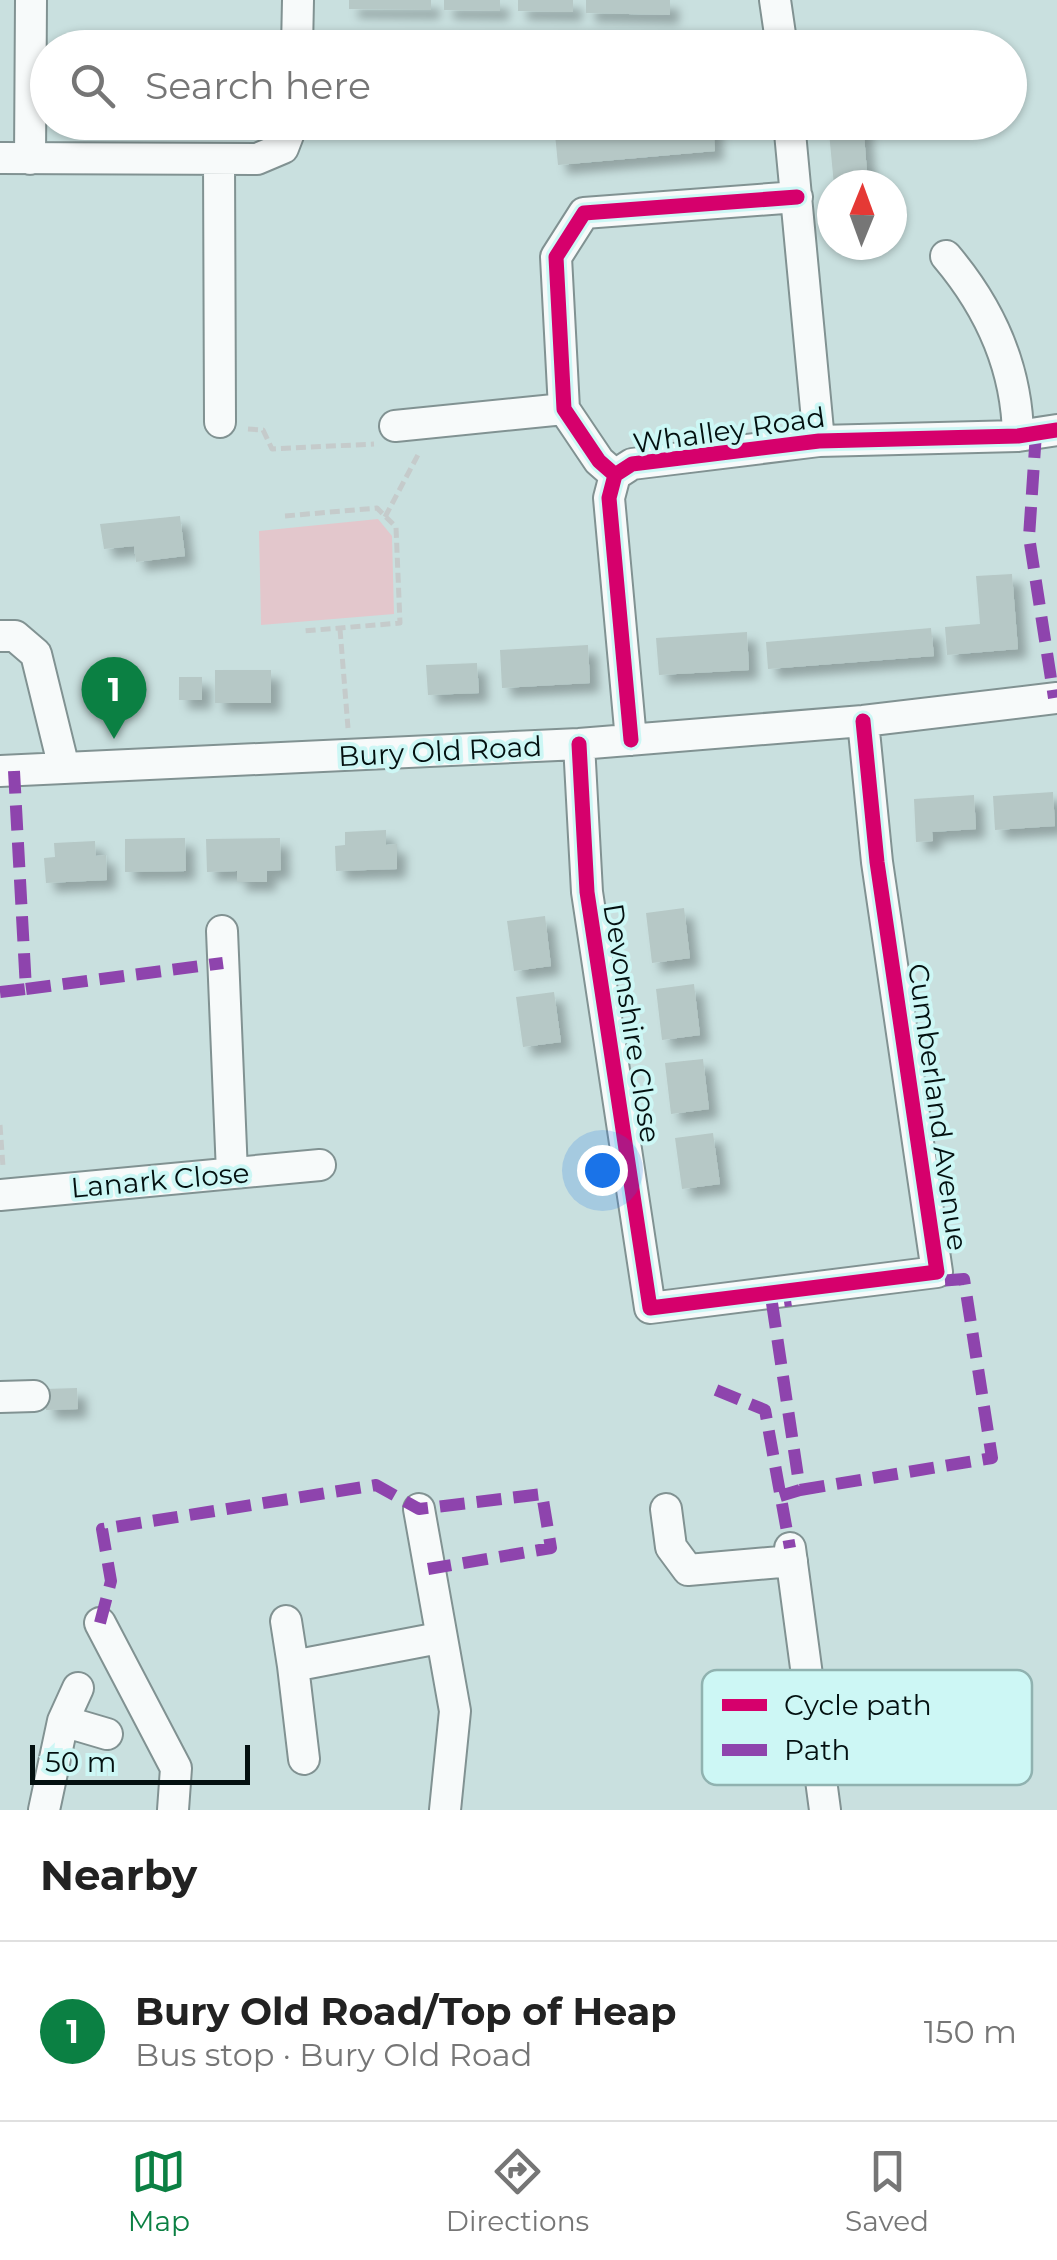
<!DOCTYPE html>
<html lang="en">
<head>
<meta charset="utf-8">
<style>
  body { margin:0; font-family:Montserrat,sans-serif; background:#f2f2f2; color:#222 }
  .compass { position:absolute; left:817px; top:170px; width:90px; height:90px; border-radius:50%; background:#fff; box-shadow:0 2px 8px #0004; rotate:1deg }
  .scale { position:absolute; left:30px; bottom:25px; width:220px; box-sizing:border-box; padding-left:10px; border:5px solid #031010; border-top:0; font-size:28px; line-height:35px; white-space:nowrap; color:#031010; -webkit-text-stroke:8px #cdf7f5; paint-order:stroke }
  .you { position:absolute; left:602px; top:1170px; width:35px; height:35px; margin:-25px; border:8px solid #fff; border-radius:50%; background:#1a73e8; box-shadow:0 0 0 15px #1a73e833 }
  .badge { display:grid; place-items:center; width:65px; height:65px; border-radius:50%; background:#0b8043; color:#fff; font-size:32px; font-weight:700 }
  .pin { position:absolute; translate:-50% -82px; filter:drop-shadow(0 2px 5px #0008) }
  .pin::after { content:''; position:absolute; top:52px; width:35px; height:30px; background:inherit; clip-path:polygon(0 0,100% 0,50% 100%) }
  .list { margin:0; padding:0; list-style:none }
  h2 { display:flex; justify-content:space-between; align-items:center; height:130px; margin:0; padding:0 40px; font-size:42px }
  h2 small { font-size:32px; font-weight:400; color:#767676 }
  .list li { display:grid; grid-template-columns:65px 1fr auto; gap:30px; align-items:center; box-sizing:border-box; height:180px; padding:0 40px; border-top:2px solid #e0e0e0 }
  .list b { display:block; font-size:38px; white-space:nowrap }
  .list p { margin:0; font-size:32px; white-space:nowrap; color:#767676 }
  .list em { font-size:32px; font-style:normal; color:#767676 }
  .icon { flex:none; width:55px; height:55px; fill:none; stroke:currentColor; stroke-width:2; stroke-linecap:round; stroke-linejoin:round }
  .map { position:relative; flex:none; width:1057px; height:1810px; overflow:hidden }
  .search { position:absolute; background:#fff; box-shadow:0 2px 8px #0004; left:30px; right:30px; top:30px; height:110px; display:flex; align-items:center; gap:25px; box-sizing:border-box; padding:0 35px; border-radius:55px; color:#767676; font-size:38px }
  .sheet { height:310px; background:#fff }
  nav { display:flex; justify-content:space-around; align-items:center; box-sizing:border-box; height:140px; border-top:2px solid #e0e0e0; background:#fff; font-size:28px; color:#767676 }
  nav a { display:grid; justify-items:center; gap:5px }
  nav .on { color:#0b8043 }
  .map>svg:first-child { display:block }
  .green { fill:#e3c7cc }
  .building { fill:#b6c8c6; filter:url(#shadow) }
  .lines { fill:none; stroke-linecap:round; stroke-linejoin:round }
  .minor-casing { stroke:#819292; stroke-width:34 }
  .path { stroke:#c5cbcb; stroke-width:5; stroke-dasharray:10 5; stroke-linecap:butt }
  .minor { stroke:#f7fafa; stroke-width:30 }
  .quiet { stroke:#8e44ad; stroke-width:12; stroke-dasharray:25 12; stroke-linecap:butt }
  .cycleway-casing { stroke:#cdf7f5; stroke-width:21 }
  .cycleway { stroke:#d6006c; stroke-width:15 }
  .labels { text-anchor:middle; stroke-width:8; stroke-linejoin:round; paint-order:stroke }
  .street-label { font-size:28px; fill:#031010; stroke:#cdf7f5 }
  .key { fill:#cdf7f5; stroke:#90b2b0; stroke-width:2.5 }
  .key-label { font-size:28px; fill:#031010 }
</style>
</head>
<body>
<div class="map">
<svg width="1057" height="1810" viewBox="0 0 1057 1810">
  <defs>
    <filter id="shadow"><feDropShadow dx="9" dy="9" stdDeviation="5" flood-color="#0004"/></filter>
  </defs>
  <rect width="100%" height="100%" fill="#c9e0df"/>
  <path class="green" d="M378,519l14,17 2,78 -133,11 -2,-94z"/>
  <path class="building" d="M349,0h82v10l-82,-1z
    M444,0h56v11l-56,-1z
    M518,0h55v12l-55,-1z
    M586,0h84v15l-84,-2z
    M685,122h28l2,29 -157,14 -3,-31z
    M828,122h35l5,63h-34z
    M180,516l5,40 -49,6 -2,-16 -30,3 -4,-25z
    M1012,574l6,75 -71,6 -2,-28 35,-3 -4,-48z
    M931,628l3,28 -166,13 -2,-27z
    M747,632l2,38 -90,5 -3,-37z
    M588,645l2,38 -88,5 -2,-38z
    M477,663l2,30 -51,2 -2,-30z
    M215,670h56v33h-56z
    M179,677h23v23h-23z
    M1053,792l2,34 -60,4 -2,-34z
    M974,795l2,34 -44,3 1,9 -17,1 -2,-43z
    M386,830v15l11,-1v25l-61,2 -1,-25 10,-1v-13z
    M185,838l1,33 -61,1v-33z
    M280,838l1,32 -14,1v11h-30v-11l-30,1 -1,-33z
    M95,841l1,15 10,-1 1,25 -61,3 -2,-25 11,-1 -1,-14z
    M684,908l6,50 -38,5 -6,-50z
    M545,916l6,50 -37,5 -7,-50z
    M694,984l6,51 -38,5 -6,-51z
    M554,992l7,50 -38,5 -7,-50z
    M703,1059l6,50 -38,5 -6,-51z
    M713,1133l7,51 -38,5 -7,-51z
    M77,1388l1,21 -32,1 -2,-21z"/>
  <g class="lines">
    <g class="minor-casing">
      <path id="minor" d="M775,0l7,48
        M297,48l1,-48
        M789,122l30,319
        M0,158l257,1 26,-11 10,-26
        M30,159l1,-159
        M219,160l1,262
        M946,256c44,52 71,111 72,180
        M395,426l169,-17
        M615,475l-16,-14 -35,-52 -8,-152 28,-44 213,-16
        M0,636h15l21,18 28,114
        M631,740l-22,-242 6,-23 17,-11 187,-23 199,-5 39,-6
        M579,744l8,148 63,416 287,-36 -60,-410 -14,-141
        M0,771l579,-27 284,-23 194,-23
        M222,931l10,242
        M0,1195l320,-30
        M0,1397l34,-1
        M419,1509l36,202 -10,99
        M666,1509l5,38 17,23 104,-9
        M790,1548l35,262
        M286,1621l7,45
        M100,1623l76,145 -3,42
        M63,1721l44,13
        M304,1759l-11,-93 146,-28
        M44,1810l19,-89 15,-33"/>
    </g>
    <path class="path" d="M248,429l15,1 9,19 102,-5
      M285,516l92,-8 19,19 4,96 -96,8
      M385,517l34,-64
      M340,629l8,99
      M0,1125l3,42"/>
    <use href="#minor" class="minor"/>
    <path class="quiet" d="M1036,433l-7,104 25,161
      M26,989l197,-26
      M0,992l26,-3 -12,-218
      M716,1390l49,20 25,138
      M800,1490l192,-32 -28,-179 -24,2
      M780,1496l20,-6 -28,-187 19,-3
      M100,1623l11,-42 -9,-52 274,-44 43,24 123,-15 9,54 -123,21"/>
    <g class="cycleway-casing">
      <path id="cycleway" d="M615,475l-16,-14 -35,-52 -8,-152 28,-44 213,-16
        M631,740l-22,-242 6,-23 17,-11 187,-23 199,-5 39,-6
        M579,744l8,148 63,416 287,-36 -60,-410 -14,-141"/>
    </g>
    <use href="#cycleway" class="cycleway"/>
  </g>
  <g class="labels">
    <g class="street-label">
      <text transform="translate(729 430) rotate(-8)" y="10">Whalley Road</text>
      <text transform="translate(440 751) rotate(-3)" y="10">Bury Old Road</text>
      <text transform="translate(632 1023) rotate(81)" y="10">Devonshire Close</text>
      <text transform="translate(938 1107) rotate(82)" y="10">Cumberland Avenue</text>
      <text transform="translate(160 1180) rotate(-5)" y="10">Lanark Close</text>
    </g>
  </g>
  <rect x="702" y="1670" width="330" height="115" rx="15" class="key"/>
  <rect x="722" y="1699" width="45" height="12" fill="#d6006c"/>
  <rect x="722" y="1744" width="45" height="12" fill="#8e44ad"/>
  <g class="key-label">
    <text x="784" y="1715">Cycle path</text>
    <text x="784" y="1760">Path</text>
  </g>
</svg>
<svg class="compass" viewBox="-18 -18 36 36"><path d="M0-13l5 13h-10z" fill="#e53935"/><path d="M0 13l5-13h-10z" fill="#767676"/></svg>
<div class="scale">50 m</div>
<div class="you"></div>
<div class="pin badge" style="left:114px;top:739px">1</div>
<div class="search"><svg class="icon" aria-label="search" viewBox="0 0 24 24"><circle cx="10" cy="10" r="6"/><path d="M15 15l6 6"/></svg>Search here</div>
</div>
<section class="sheet">
<h2>Nearby<small></small></h2>
<ul class="list">
<li><span class="badge">1</span><div><b>Bury Old Road/Top of Heap</b><p>Bus stop · Bury Old Road</p></div><em>150 m</em></li>
</ul>
</section>
<nav>
<a class="on"><svg class="icon" aria-label="map" viewBox="0 0 24 24"><path d="M3 6l6-2 6 2 6-2v14l-6 2-6-2-6 2zM9 4v14M15 6v14"/></svg>Map</a>
<a><svg class="icon" aria-label="directions" viewBox="0 0 24 24"><path d="M12 3l9 9-9 9-9-9zM9 14v-3h6M13 9l2 2-2 2"/></svg>Directions</a>
<a><svg class="icon" aria-label="saved" viewBox="0 0 24 24"><path d="M7 4h10v16l-5-4-5 4z"/></svg>Saved</a>
</nav>
</body>
</html>
